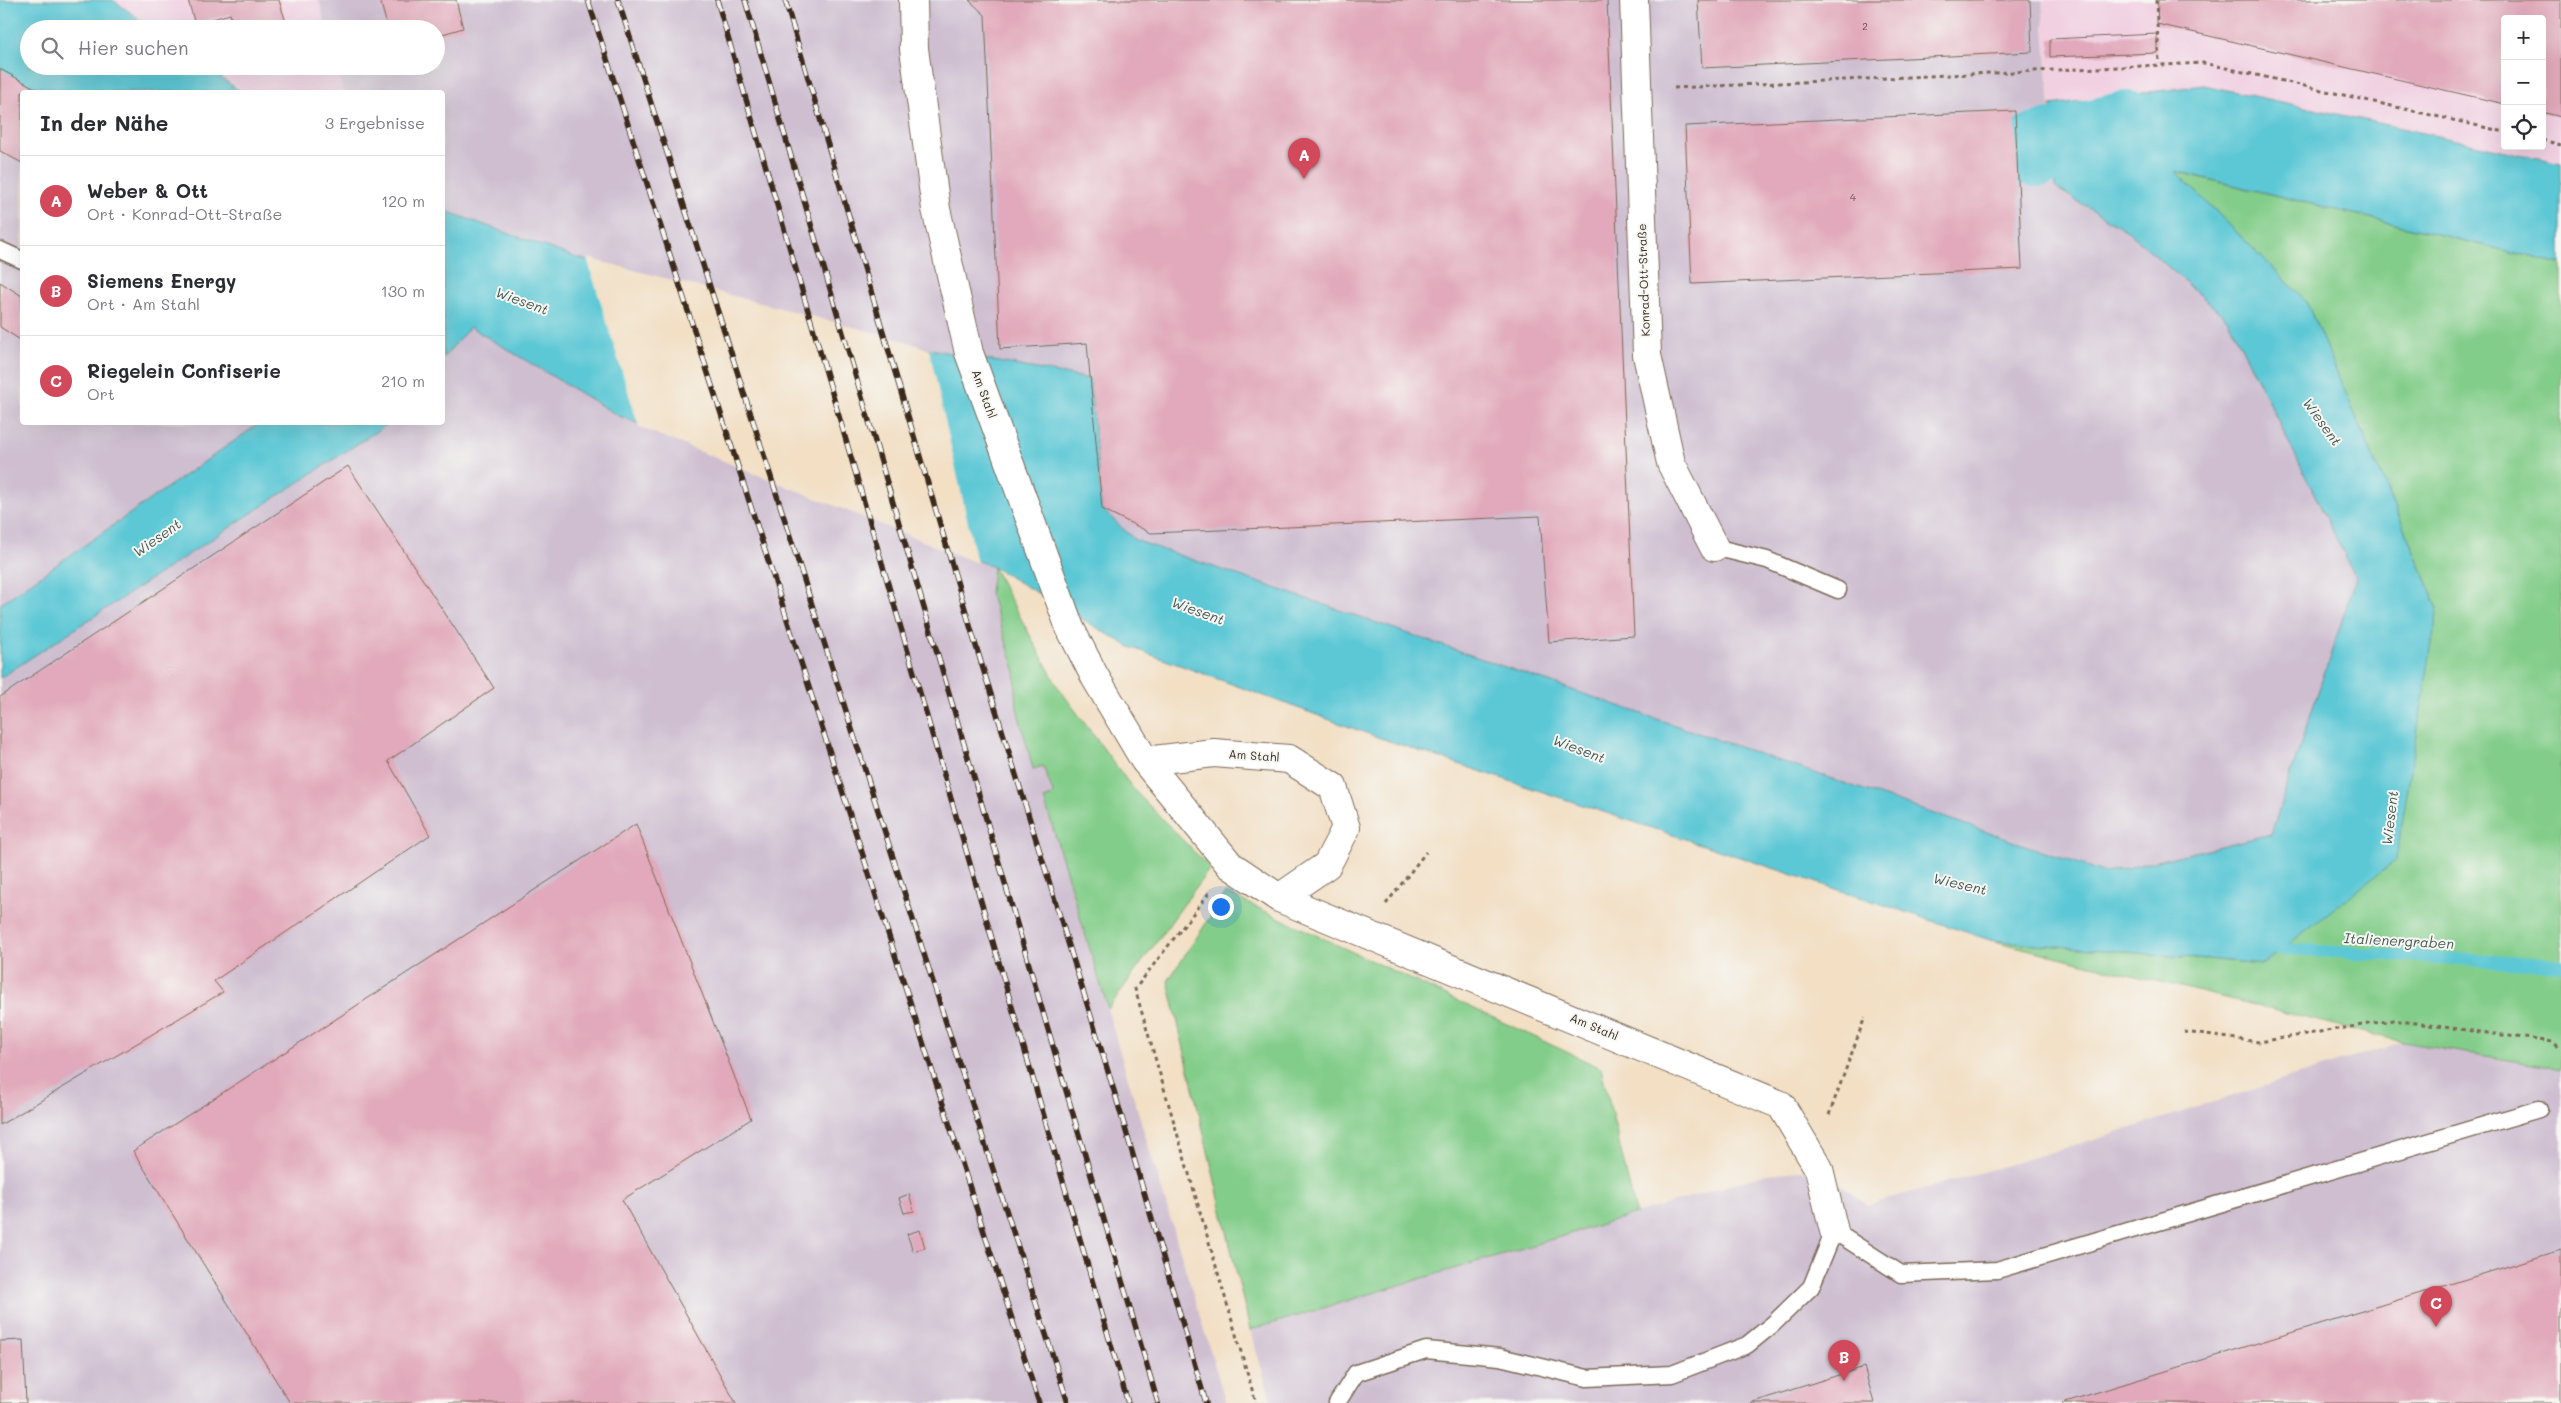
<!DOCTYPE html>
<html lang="de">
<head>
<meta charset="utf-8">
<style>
  body { margin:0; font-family:Mali,sans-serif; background:#f2f2f3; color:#2b2b33 }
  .controls { position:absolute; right:15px; top:15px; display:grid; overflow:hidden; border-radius:5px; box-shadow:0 5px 20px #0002 }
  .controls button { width:45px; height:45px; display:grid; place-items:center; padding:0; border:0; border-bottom:1px solid #e1e1e2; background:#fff; color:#2b2b33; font:25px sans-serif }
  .you { position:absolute; left:1220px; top:906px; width:18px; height:18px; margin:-12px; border:4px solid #fff; border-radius:50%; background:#1a73e8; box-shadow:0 0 0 8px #1a73e833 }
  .badge { display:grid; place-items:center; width:32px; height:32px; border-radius:50%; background:#d1495b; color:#fff; font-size:16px; font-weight:700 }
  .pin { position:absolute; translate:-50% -41px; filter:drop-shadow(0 1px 2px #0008) }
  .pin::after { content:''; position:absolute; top:26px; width:18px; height:15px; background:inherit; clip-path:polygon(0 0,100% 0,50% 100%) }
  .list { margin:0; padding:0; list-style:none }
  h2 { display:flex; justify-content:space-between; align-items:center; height:65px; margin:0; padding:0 20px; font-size:21px }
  h2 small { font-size:16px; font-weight:400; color:#7c7c81 }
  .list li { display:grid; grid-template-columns:32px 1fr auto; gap:15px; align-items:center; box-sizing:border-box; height:90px; padding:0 20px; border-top:1px solid #e1e1e2 }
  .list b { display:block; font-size:19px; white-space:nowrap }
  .list p { margin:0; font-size:16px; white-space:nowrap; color:#7c7c81 }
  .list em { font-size:16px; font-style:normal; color:#7c7c81 }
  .icon { flex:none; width:28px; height:28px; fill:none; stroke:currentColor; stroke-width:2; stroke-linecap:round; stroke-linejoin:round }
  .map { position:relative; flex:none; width:2561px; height:1403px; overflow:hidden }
  .search { position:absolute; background:#fff; box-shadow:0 5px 20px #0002; left:20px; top:20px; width:425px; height:55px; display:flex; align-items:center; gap:12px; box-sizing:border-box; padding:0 18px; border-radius:28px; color:#7c7c81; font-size:19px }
  .panel { position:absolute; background:#fff; box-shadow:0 5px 20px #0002; left:20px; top:90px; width:425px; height:335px; border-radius:5px }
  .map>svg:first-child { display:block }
  .built { fill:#f1d0e2; fill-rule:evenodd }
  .industrial { fill:#cebed0 }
  .green { fill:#83cd8a; stroke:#5f7c54 }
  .water { fill:#5dc8d5; stroke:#4c797a }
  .pier { fill:#f2dfc4 }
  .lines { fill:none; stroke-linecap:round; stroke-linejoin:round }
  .stream { stroke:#5dc8d5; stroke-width:12 }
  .river { stroke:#5dc8d5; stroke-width:74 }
  .building { fill:#e1a9bb }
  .service-casing { stroke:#7b6958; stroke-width:19 }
  .minor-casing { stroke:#7b6958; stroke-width:30 }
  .path { stroke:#7b6958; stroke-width:3; stroke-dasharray:4 4; stroke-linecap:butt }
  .service { stroke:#fff; stroke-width:16 }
  .minor { stroke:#fff; stroke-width:28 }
  .rail-casing { stroke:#3b2a1e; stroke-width:5.5 }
  .rail { stroke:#f6f6f2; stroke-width:4; stroke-dasharray:11; stroke-linecap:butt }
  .labels { text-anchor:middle; stroke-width:4; stroke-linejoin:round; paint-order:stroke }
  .number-label { font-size:10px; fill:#644a45 }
  .street-label { font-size:12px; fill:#3b2a1e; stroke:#f6f6f2 }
  .water-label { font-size:14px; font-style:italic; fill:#455955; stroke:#f6f6f2 }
</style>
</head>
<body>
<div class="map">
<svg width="2561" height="1403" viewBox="0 0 2561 1403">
  <rect width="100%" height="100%" fill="#f6f6f2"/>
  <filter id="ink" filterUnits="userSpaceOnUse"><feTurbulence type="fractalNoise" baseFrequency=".02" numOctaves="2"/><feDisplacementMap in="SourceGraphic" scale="10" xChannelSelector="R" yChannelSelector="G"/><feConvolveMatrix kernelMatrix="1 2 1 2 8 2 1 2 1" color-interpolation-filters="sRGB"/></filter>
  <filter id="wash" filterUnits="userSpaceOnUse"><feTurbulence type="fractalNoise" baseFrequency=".0096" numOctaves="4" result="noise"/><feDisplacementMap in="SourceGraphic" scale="20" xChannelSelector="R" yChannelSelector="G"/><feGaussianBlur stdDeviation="1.12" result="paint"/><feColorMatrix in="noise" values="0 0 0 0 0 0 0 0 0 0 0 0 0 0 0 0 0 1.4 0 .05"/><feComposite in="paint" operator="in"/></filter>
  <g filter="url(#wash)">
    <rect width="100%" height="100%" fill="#f2dfc4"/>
    <path class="built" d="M113,0h206l8,29h-174z
      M2042,0h519v163l-357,-78 -153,20zM2505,19h37v127h-37z
      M205,66h131l7,26h-102z"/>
    <path class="industrial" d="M319,0h1723l14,188 73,44 99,88 128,258 -85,256 -165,39 -972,-333 -32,-31 -12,-130 -161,-30 -355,-92 -131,-47 -1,-118h-99l-7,-26h100v-37h-109z
      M20,84l51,8h-49v330l238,1 -260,181v-519z
      M470,326l147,89 376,152 -3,26 25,76 2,39 16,61 10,-3 11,30 -10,4 182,603h-1226v-725l389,-255 53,-1 1,-64z
      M2403,1042l158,27v334h-1289l-22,-73 517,-156 52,-5 48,36 227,-65z"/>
    <path class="green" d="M2174,171l387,93v805l-158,-27 -413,-102 273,24 175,-357 -132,-306z
      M993,567l65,120 76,103 76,78 -102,141 -64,-210 10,-4 -11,-29 -10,3 -16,-61 -2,-39 -25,-76z
      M1226,893l375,175 35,146 -386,116 -82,-349z"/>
    <path class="water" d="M0,0h113l40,29h-124v37h176l36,26h-170l-51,-8 -20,1z
      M2204,85l357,78v101l-386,-93 131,130 132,306 -42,253 -133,104 -273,-24 -613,-203 -247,-90 -137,-80 -376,-152 -147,-88 -27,31v-148l131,47 355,92 161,30 12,130 33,31 971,333 165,-39 85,-256 -128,-258 -99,-88 -73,-44 -5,-83z
      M260,423h129l-389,255v-74z"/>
    <path class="pier" d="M587,258l309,80 33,11 48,214 -338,-136z"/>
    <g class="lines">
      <path class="stream" d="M2266,948l295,17"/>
      <path class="river" d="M2036,150l91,-22"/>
    </g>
    <g id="blocks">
      <path class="building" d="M188,0h91l9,29h-53l-5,-15 -35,10z
        M380,0h76l7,28 -27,8v-7h-48z
        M969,0h638l27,636 -85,6 -9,-126 -389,17 -49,-24 -15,-166 -87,6 -15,-334z
        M1698,0h332l2,52 -330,16z
        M2158,0h403v117l-19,-5v-93h-37v85l-348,-80z
        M2157,34v19l-107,4v-18z
        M0,69l42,23h-20v71l-22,-12z
        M2015,111l7,158 -330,15 -7,-158z
        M0,282l22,14v45l-22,-14z
        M348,466l146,222 -106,73 42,74 -216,146 9,11 -223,133v-428z
        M636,824l115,295 -129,81 114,203h-446l-157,-252z
        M909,1194l5,17 -10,2 -5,-15z
        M920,1230l5,18 -12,3 -6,-17z
        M2561,1250v153h-499z
        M23,1340l3,63h-26v-62z
        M1864,1367l10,36h-124z"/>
    </g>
  </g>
  <g filter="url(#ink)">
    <use href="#blocks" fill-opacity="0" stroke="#7b6958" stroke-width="1"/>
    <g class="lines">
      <g class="service-casing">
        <path id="service" d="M0,250l22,10
          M1714,547l53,13 71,30
          M1337,1403l19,-30 70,-23 74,7 87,21 85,-4 75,-29 26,-21 38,-37 23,-56 67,43 96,-4 542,-161"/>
      </g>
      <g class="minor-casing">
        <path id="minor" d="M913,0l1,49 22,160 33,144 101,275 25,49 50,84 85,104 49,33 502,207 38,64 15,62
          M1634,0l13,355 24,108 43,84
          M1145,761l69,-8 75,6 44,28 13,41 -19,37 -48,33"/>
      </g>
      <path class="path" d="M2156,0l3,64
        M1674,88l530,-25 301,69
        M2542,140l19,5
        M1209,893l-74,96 121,414
        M1386,904l40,-52
        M2184,1032l75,10 134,-22 160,22 8,7
        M1829,1115l36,-98"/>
      <use href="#service" class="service"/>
      <use href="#minor" class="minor"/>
      <g class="rail-casing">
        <path id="rail" d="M588,0l451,1403
          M618,0l450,1403
          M717,0l411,1403
          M745,0l413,1403
          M785,0l191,646 139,448 91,309"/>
      </g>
      <use href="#rail" class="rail"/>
    </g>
  </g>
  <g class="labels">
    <g class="number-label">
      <text x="1865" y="30">2</text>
      <text x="1853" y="201">4</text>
    </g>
    <g class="street-label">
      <text transform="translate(1644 280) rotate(-92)" y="4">Konrad-Ott-Straße</text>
      <text transform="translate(984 394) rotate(70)" y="4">Am Stahl</text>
      <text transform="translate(1254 756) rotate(4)" y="4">Am Stahl</text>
      <text transform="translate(1594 1027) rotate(23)" y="4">Am Stahl</text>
    </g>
    <g class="water-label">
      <text transform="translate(522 301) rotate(20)" y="5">Wiesent</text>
      <text transform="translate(2322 422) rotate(54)" y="5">Wiesent</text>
      <text transform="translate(157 538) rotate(-35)" y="5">Wiesent</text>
      <text transform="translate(1198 611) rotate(20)" y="5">Wiesent</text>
      <text transform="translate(1579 749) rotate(21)" y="5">Wiesent</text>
      <text transform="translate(2390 818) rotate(-83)" y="5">Wiesent</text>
      <text transform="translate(1960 884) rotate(13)" y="5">Wiesent</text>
      <text transform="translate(2399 941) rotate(3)" y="5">Italienergraben</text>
    </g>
  </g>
</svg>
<div class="controls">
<button>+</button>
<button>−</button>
<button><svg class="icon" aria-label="locate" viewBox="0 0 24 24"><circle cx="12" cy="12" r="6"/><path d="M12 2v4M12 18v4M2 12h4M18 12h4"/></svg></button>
</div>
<div class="you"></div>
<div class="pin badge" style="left:1304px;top:179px">A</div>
<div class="pin badge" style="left:1844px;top:1381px">B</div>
<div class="pin badge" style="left:2436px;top:1327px">C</div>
<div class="search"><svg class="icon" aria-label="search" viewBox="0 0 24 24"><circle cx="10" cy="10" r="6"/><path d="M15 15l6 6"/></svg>Hier suchen</div>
<section class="panel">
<h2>In der Nähe<small>3 Ergebnisse</small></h2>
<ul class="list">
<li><span class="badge">A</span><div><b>Weber &amp; Ott</b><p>Ort · Konrad-Ott-Straße</p></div><em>120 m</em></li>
<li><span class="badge">B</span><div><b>Siemens Energy</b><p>Ort · Am Stahl</p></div><em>130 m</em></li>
<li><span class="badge">C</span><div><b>Riegelein Confiserie</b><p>Ort</p></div><em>210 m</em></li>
</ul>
</section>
</div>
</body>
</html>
